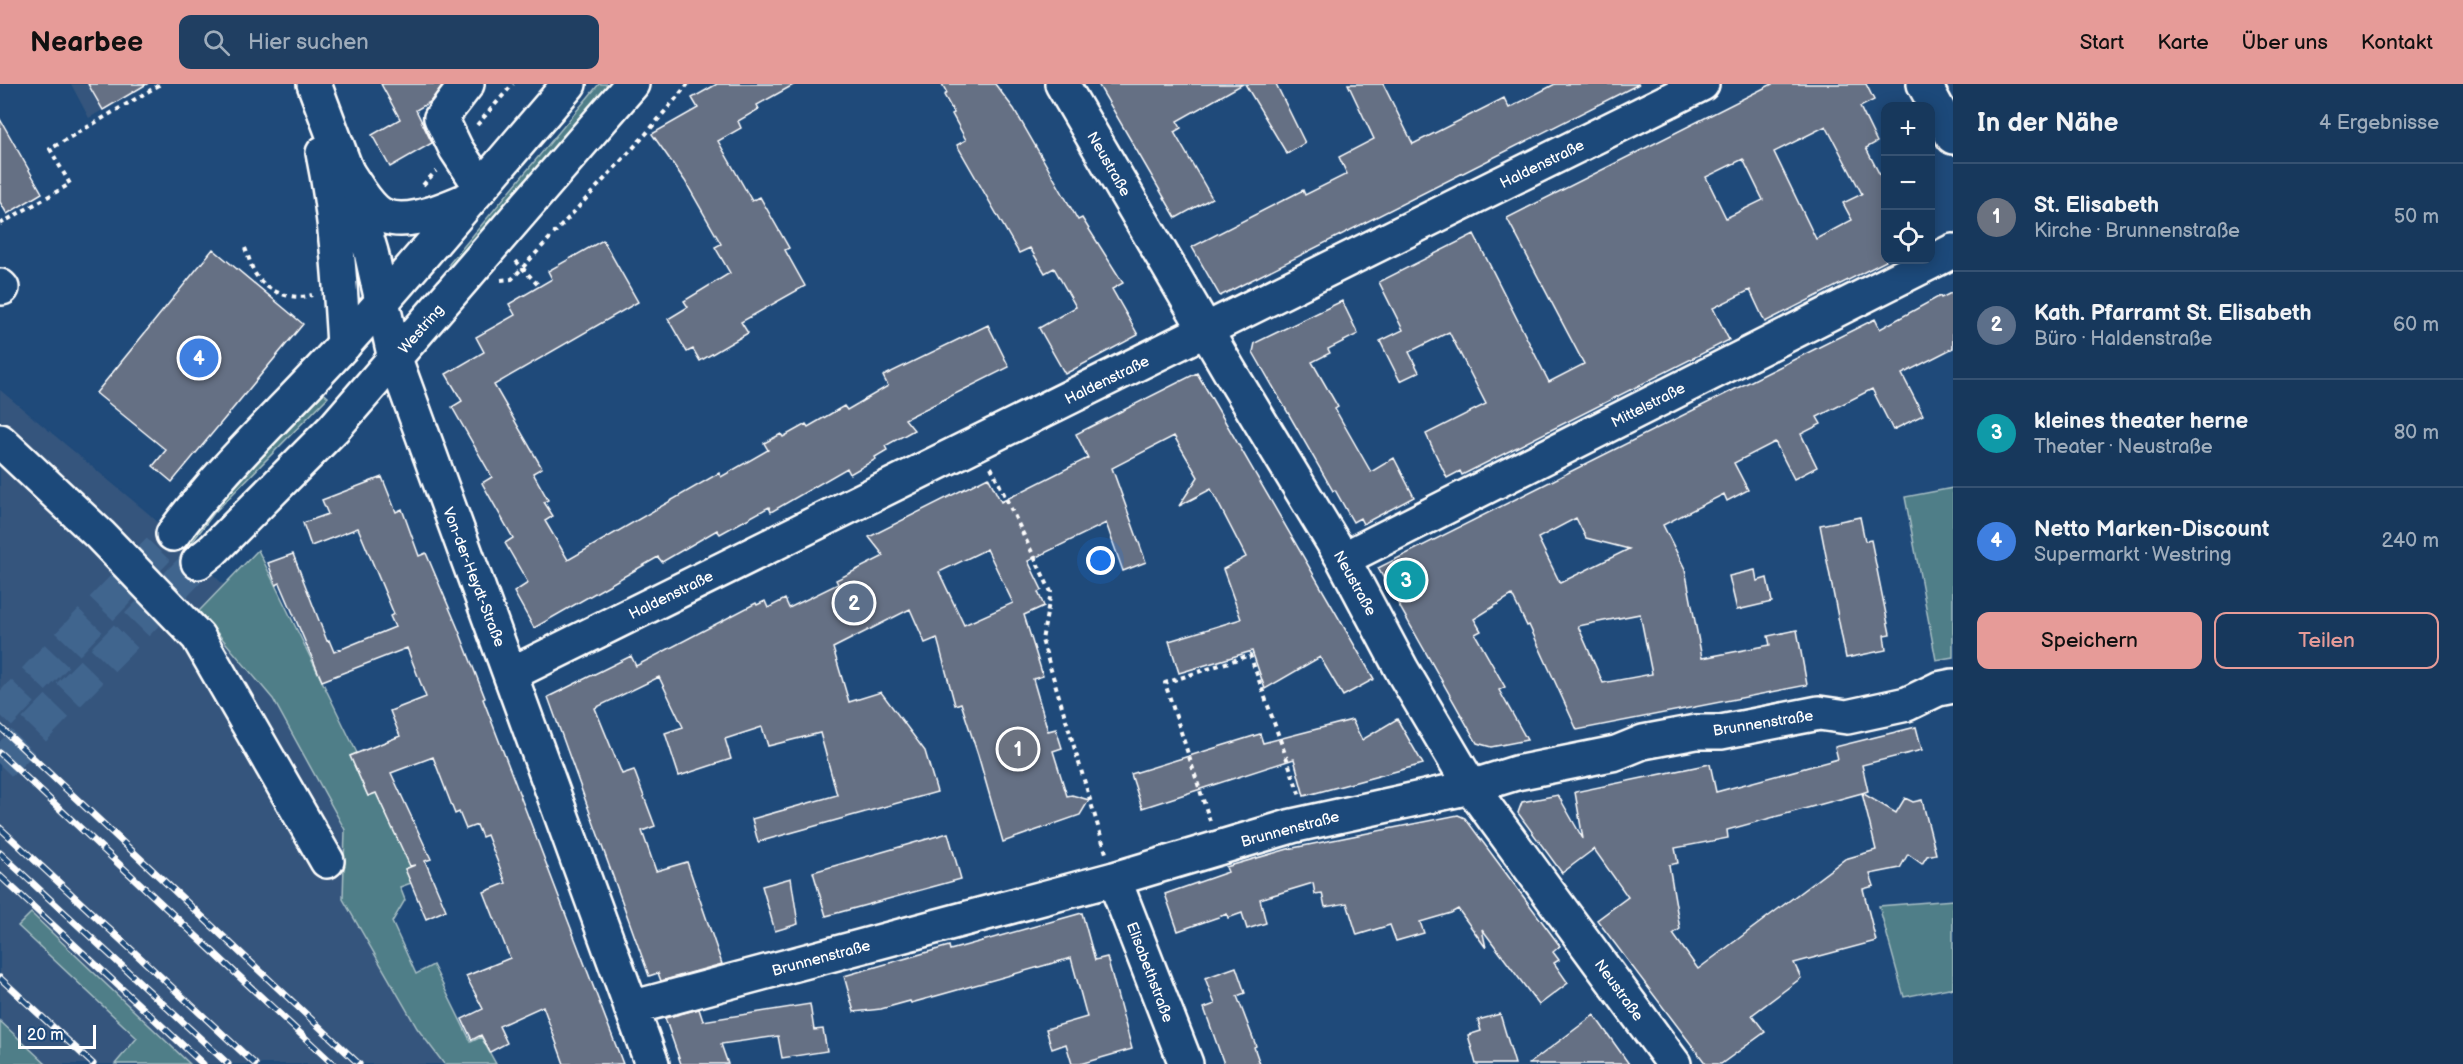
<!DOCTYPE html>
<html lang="de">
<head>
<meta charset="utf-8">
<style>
  body { margin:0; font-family:"Balsamiq Sans",sans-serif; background:#203f62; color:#f1f3f6 }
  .controls { position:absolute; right:18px; top:18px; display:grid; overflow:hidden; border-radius:12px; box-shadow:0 3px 15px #0003 }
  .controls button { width:54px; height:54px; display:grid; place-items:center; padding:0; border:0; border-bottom:2px solid #365272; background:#17385c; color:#f1f3f6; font:30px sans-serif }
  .scale { position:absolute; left:18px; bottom:15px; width:78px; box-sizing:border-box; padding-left:6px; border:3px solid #fff; border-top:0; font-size:16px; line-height:21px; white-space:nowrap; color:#fff; -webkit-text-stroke:4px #1f4a7a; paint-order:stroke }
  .you { position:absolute; left:1101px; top:477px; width:21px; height:21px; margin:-15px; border:4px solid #fff; border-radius:50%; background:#1a73e8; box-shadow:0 0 0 9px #1a73e833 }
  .badge { display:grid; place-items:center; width:39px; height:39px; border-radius:50%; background:#e69b98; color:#fff; font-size:20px; font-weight:700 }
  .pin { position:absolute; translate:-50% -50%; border:3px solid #fff; box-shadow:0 2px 6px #0006 }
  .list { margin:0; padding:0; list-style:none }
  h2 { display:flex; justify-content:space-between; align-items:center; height:78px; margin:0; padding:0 24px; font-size:26px }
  h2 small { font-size:20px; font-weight:400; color:#9eacbb }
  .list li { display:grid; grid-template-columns:39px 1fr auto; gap:18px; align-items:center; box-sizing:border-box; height:108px; padding:0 24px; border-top:2px solid #365272 }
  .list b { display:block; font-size:22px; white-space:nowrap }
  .list p { margin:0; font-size:20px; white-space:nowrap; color:#9eacbb }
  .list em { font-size:20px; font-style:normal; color:#9eacbb }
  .actions { display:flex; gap:12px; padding:18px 24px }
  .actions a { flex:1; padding:14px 0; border:2px solid #e69b98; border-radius:12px; text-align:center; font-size:21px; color:#e69b98 }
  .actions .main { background:#e69b98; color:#111 }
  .icon { flex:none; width:33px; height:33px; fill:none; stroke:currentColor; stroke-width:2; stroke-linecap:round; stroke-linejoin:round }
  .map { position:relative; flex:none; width:1953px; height:980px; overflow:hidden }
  header { display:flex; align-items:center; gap:36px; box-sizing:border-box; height:84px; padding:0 30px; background:#e69b98; color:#111 }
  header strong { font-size:28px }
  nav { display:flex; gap:33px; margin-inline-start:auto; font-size:21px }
  .search { width:420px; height:54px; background:#203f62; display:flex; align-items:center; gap:15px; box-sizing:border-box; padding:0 21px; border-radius:12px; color:#9eacbb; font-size:22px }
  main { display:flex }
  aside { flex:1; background:#17385c }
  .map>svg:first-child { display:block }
  .built { fill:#34557d }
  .green { fill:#4f7e88; stroke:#a7bec4; stroke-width:1.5 }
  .building { fill:#656f84; stroke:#fff; stroke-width:1.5; fill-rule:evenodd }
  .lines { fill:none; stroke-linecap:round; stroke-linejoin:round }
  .major-tunnel { stroke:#41658e; stroke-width:33; stroke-dasharray:33 16; stroke-linecap:butt }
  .minor-casing { stroke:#fff; stroke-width:38 }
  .major-casing { stroke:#fff; stroke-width:38 }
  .path { stroke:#fff; stroke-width:4; stroke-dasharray:4.5 4.5; stroke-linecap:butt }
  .minor { stroke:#1f4a7a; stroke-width:33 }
  .major { stroke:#1f4a7a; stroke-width:33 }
  .rail-casing { stroke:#fff; stroke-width:7 }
  .rail { stroke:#1f4a7a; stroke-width:4.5; stroke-dasharray:14; stroke-linecap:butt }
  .labels { text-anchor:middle; stroke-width:4.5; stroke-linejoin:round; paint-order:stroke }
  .street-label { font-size:15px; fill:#fff; stroke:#1f4a7a }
</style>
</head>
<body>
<header>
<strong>Nearbee</strong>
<div class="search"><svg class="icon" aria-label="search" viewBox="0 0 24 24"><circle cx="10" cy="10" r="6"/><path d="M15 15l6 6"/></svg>Hier suchen</div>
<nav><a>Start</a><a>Karte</a><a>Über uns</a><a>Kontakt</a></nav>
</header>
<main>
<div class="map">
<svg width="1953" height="980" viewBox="0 0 1953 980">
  <rect width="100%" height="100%" fill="#1f4a7a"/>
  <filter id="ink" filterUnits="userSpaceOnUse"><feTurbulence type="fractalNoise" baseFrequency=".0167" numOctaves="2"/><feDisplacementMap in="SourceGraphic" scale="12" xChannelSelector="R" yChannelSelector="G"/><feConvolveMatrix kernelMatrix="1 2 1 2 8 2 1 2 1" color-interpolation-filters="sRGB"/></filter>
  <g filter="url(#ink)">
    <path class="built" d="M71,0h76l-58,34z
      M0,306l149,124 75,71 -25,26 74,88 72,131 -2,69 74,129 27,36h-398l-46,-43z"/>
    <path class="green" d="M599,0h10l-155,186 -5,-6z
      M320,306l8,7 -114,116 -27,36 -5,-5 26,-37z
      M1953,404v169l-17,3 -31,-163z
      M258,466l99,203 -7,3 18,40 8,-3 35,74 -6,2 6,14 -11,4 5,13 -13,22 24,52 17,-9 38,77 10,-5 15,27h-52l-27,-36 -74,-129 2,-69 -72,-131 -74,-88z
      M1953,816v89l-4,-1 -45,9 -25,-91z
      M31,829l159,151h-75l22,-26 -119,-112z
      M0,937l46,43h-46z"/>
    <path class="building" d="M88,0h59l-44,26z
      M381,0h62l-13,18 -14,8 16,33 -42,24 -18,-32 28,-16z
      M717,0h78l-38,21 2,4 -21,12 3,7 -23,13 34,60 8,-4 29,51 -4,2 20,36 -64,36 7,11 -48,28 -7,-12 -6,3 -19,-33 20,-12 -4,-6 46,-28 -15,-26 6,-3 -36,-63 -33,-47 46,-26 -6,-10z
      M942,0h53l19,25 64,111 4,-2 41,65 -11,6 26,46 -73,39 -26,-46 37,-21 -22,-39 -9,5 -15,-25 -11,5 -62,-108 9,-5 -14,-26 2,-1 -10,-18 3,-2z
      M1098,0h145l-66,37 4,7 -7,4 38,66 -36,20z
      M1245,0h31l29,59 -18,11z
      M1348,0h35l30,60 91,-46 5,10 46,-24h84l-419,212 -28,-49 111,-57 2,5 42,-21 -8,-17 35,-18z
      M1772,0h94l8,16 -14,7 17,35 -11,6 20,39v74l-121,61 -15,-32 -37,18 16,32 -267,135 -2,-4 -13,7 -21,-44 60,-30 -37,-72 -40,20 10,20 -19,9 -20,-40 23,-11 -24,-48 95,-48 75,148 35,-18 -77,-146zM1826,42l36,68 -19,9 9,17 -36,19 -42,-87zM1743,75l20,41 -37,18 -20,-41z
      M0,35l42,74 -35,21 -7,-12z
      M603,156l35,62 -144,83 48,83 -9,5 15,27 -4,2 9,14 -8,5 23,39 151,-87 2,4 47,-27 -4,-7 17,-9 2,3 23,-13 2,3 36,-21 3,4 41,-24 -5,-10 105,-51 21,42 -104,52 9,11 -29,16 2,4 -12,7 1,2 -26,15 -3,-6 -76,44 -2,-5 -49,27 -3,-4 -55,32 -4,-5 -124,71 -20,-36 14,-9 -23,-40 8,-5 -31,-55 10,-6 -40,-70 10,-6 -16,-27 38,-22 -8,-15 39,-22 -6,-11 43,-25 -4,-8z
      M213,165l90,75 -131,158 -19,-16 13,-16 -70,-57z
      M1953,208v56l-51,26 21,41 -30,15 -21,-41 -55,28 4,7 -20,10 16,33 -23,12 -19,-37 -41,21 14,27 -21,11 -3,-7 -61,31 22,44 17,89 68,-13 -2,-9 29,-6 10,55 -230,45 -48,-105 -2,1 -15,-31 -38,24 7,12 -6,3 30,53 -6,3 28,50 -36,7 -14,-4 -99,-175 497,-249 5,10 60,-33 1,2zM1576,434l10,20 43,11 -69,34 -22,-45zM1640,530l12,60 -49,9 -25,-57z
      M1342,217l16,33 -30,15 2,4 -18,9 26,45 -3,2 36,63 23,-14 20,39 -51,27 -3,-6 -7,4 -18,-32 -2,1 -80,-139 2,-9z
      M1197,289l177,306 -31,17 -23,-39 -55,32 -13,-38 -73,22 -10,-32 72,-22 -18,-50 23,-12 -35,-68 -32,17 19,-29 -24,-41 -62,32 34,94 -23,9 -17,-48 -78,38 14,29 -4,2 6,14 -20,9 19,61 -10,3 15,52 8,-2 6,19 -9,3 14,45 5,-1 17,5 -9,15 -77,27 -25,-87 -17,-52 -6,2 -18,-67 -12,5 -15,-34 -77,39 16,54 32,-10 44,59 12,41 -179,50 -6,-23 85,-24 -17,-62 -52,13 -6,-19 -37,12 6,20 -52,17 -14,-43 18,-6 -24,-50 -64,31 27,66 12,-4 21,56 -13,5 14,40 31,-9 35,102 -61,17 -3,-8 -9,3 -101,-279 83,-41 5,10 120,-63 1,2 8,-4 3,7 17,-9 4,9 49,-24 -2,-4 48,-24 -15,-19 119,-60 13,25 87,-44 -12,-24zM987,465l26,54 -49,22 -25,-53z
      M382,393l14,35 6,-3 17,47 7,-3 33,78 26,67 -2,1 140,365h-59l-21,-58 -44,20 8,17 -17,9 -9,-17 -9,5 -10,-21 21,-10 -17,-33 44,-18 -26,-66 22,-9 -19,-48 -5,2 -5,-12 -11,4 -7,-17 -4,2 -22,-57 -42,16 40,86 -6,2 21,49 -20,9 -21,-50 10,-4 -5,1 -34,-73 -8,3 -18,-40 50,-20 -10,-25 36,-14 -19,-49 -85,33 -42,-98 -4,2 -8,-22 25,-9 34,87 2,-1 5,12 61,-25 -5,-11 4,-2 -36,-86 -47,18 -8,-23 25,-9 -6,-14z
      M1860,433l5,24 6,-1 19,94 -6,1 2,15 -40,8 -26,-133z
      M1755,486l2,11 10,-3 5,24 -35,8 -8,-34z
      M1397,635l26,45 -119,32 -10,-37 -152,49 -11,-34 129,-40 3,9 89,-23 10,20z
      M1916,643l6,23 -60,15 6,26 -6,2 34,20 9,-15 8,4 9,-2 14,54 -9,2 -5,8 -14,-10 -8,14 -30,6 4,12 -11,3 13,52 -82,22 7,15 -49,37 13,17 -44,32h-15l-109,-144 31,-23 -34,-48 -32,24 -44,-60 4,-11 36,-7 25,44 -8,-47 135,-28 6,28 122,-33 -3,-12zM1862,709l14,57 -31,9 -147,110 -25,-35 7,-5 -11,-64 9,-2 -3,-15 53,-10 -1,-8z
      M1458,731l7,3 95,128 -7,6 6,8 -5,3 14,20 -29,22 -57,-76 4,19 -28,-39 -7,4 -31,9 4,11 -28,8 -6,-16 -33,10 -10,-32 -22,4 -3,-14 -7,1 -2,-11 -53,16 6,24 -19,6 -5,-16 -14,5 -1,-4 -49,17 -13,-37 63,-22 -2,-5 62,-18z
      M948,749l13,46 -135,37 -13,-44z
      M791,794l7,46 -23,7 -13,-45z
      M1082,829l13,47 12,-3 25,92 -52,15h-8l-6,-20 -14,5 -6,-20 41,-12 -16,-59 -160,45 -1,-2 -29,8 -27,3 -10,-36 105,-30 1,4z
      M1236,883l9,26 -8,3 19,50 -2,1 6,17h-36l-20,-56 11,-4 -10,-26z
      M810,920l4,26 9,-1 4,22 -45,7 -4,-22 -57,8 7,20h-47l-16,-46 34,-9 4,12z
      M1500,930l15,50h-39l-8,-29 13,-4 -3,-11z
      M1594,931l35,49h-100z"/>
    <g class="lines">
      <path class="major-tunnel" d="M0,631l173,-181
        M0,681l198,-203"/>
      <g class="minor-casing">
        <path id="minor" d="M314,0l33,88 24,80 24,107 257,705
          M467,0l-26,34 15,31 25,38
          M1062,0l167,286 114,189 59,111 69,117 203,277
          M1924,0l29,53
          M323,69c13,63 17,127 21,192
          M0,202l2,2
          M0,357l100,94 98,102 129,224
          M1343,475l610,-308
          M511,590l1191,-590
          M1114,795l72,185
          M631,924l483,-129 178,-53 179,-39 45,-14 100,-20 27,-11 53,-10h25l98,-19 28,4 60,-13 31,-15 15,-3"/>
      </g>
      <g class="major-casing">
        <path id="major" d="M347,88c9,13 16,27 28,38 23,22 72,-2 96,-12
          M173,450c49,-67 111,-123 167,-185 79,-87 153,-177 229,-265
          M198,478l15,-12 121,-122 298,-344"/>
      </g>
      <path class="path" d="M477,41l36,-41
        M423,101l13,-14
        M0,140l70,-40 -20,-35 111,-65
        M245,164c4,9 6,20 11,27 11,17 37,26 56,20
        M516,177l22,24
        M501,196l11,-1 133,-144 43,-51
        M991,383l60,125 -9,48 64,213
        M1210,737l-45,-138 85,-28 50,141"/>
      <use href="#minor" class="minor"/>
      <use href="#major" class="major"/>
      <g class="rail-casing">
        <path id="rail" d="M0,643l359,337
          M0,669l333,311
          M0,744l255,236
          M0,769l228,211
          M0,792l203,188
          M0,894l93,86"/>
      </g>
      <use href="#rail" class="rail"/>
    </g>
  </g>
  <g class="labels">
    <g class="street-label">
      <text transform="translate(1109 80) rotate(60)" y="5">Neustraße</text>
      <text transform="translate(1542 80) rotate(-26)" y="5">Haldenstraße</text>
      <text transform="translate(421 245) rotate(-49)" y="5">Westring</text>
      <text transform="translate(1107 296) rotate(-26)" y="5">Haldenstraße</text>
      <text transform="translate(1648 321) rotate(-27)" y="5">Mittelstraße</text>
      <text transform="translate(474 493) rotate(69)" y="5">Von-der-Heydt-Straße</text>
      <text transform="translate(1355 499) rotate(61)" y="5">Neustraße</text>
      <text transform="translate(671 511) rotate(-26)" y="5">Haldenstraße</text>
      <text transform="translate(1763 639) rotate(-9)" y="5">Brunnenstraße</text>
      <text transform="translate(1290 745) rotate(-15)" y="5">Brunnenstraße</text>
      <text transform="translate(821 874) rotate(-15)" y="5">Brunnenstraße</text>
      <text transform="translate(1150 888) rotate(69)" y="5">Elisabethstraße</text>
      <text transform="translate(1619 906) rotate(54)" y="5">Neustraße</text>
    </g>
  </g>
</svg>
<div class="controls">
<button>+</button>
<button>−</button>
<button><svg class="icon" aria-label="locate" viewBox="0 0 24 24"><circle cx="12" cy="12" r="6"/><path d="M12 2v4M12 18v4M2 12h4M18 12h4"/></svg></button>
</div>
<div class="scale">20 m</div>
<div class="you"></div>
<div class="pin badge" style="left:1018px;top:665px;background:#6b7280">1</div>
<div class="pin badge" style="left:854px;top:519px;background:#5c6f8a">2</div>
<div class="pin badge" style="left:1406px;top:496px;background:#0f9aa8">3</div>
<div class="pin badge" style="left:199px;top:274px;background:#3f7fe0">4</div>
</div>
<aside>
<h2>In der Nähe<small>4 Ergebnisse</small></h2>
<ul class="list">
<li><span class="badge" style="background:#6b7280">1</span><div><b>St. Elisabeth</b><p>Kirche · Brunnenstraße</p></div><em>50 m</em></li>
<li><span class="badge" style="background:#5c6f8a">2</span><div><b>Kath. Pfarramt St. Elisabeth</b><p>Büro · Haldenstraße</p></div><em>60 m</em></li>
<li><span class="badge" style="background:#0f9aa8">3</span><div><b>kleines theater herne</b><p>Theater · Neustraße</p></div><em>80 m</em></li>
<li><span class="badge" style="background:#3f7fe0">4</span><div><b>Netto Marken-Discount</b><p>Supermarkt · Westring</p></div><em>240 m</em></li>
</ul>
<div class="actions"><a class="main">Speichern</a><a>Teilen</a></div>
</aside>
</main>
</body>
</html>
